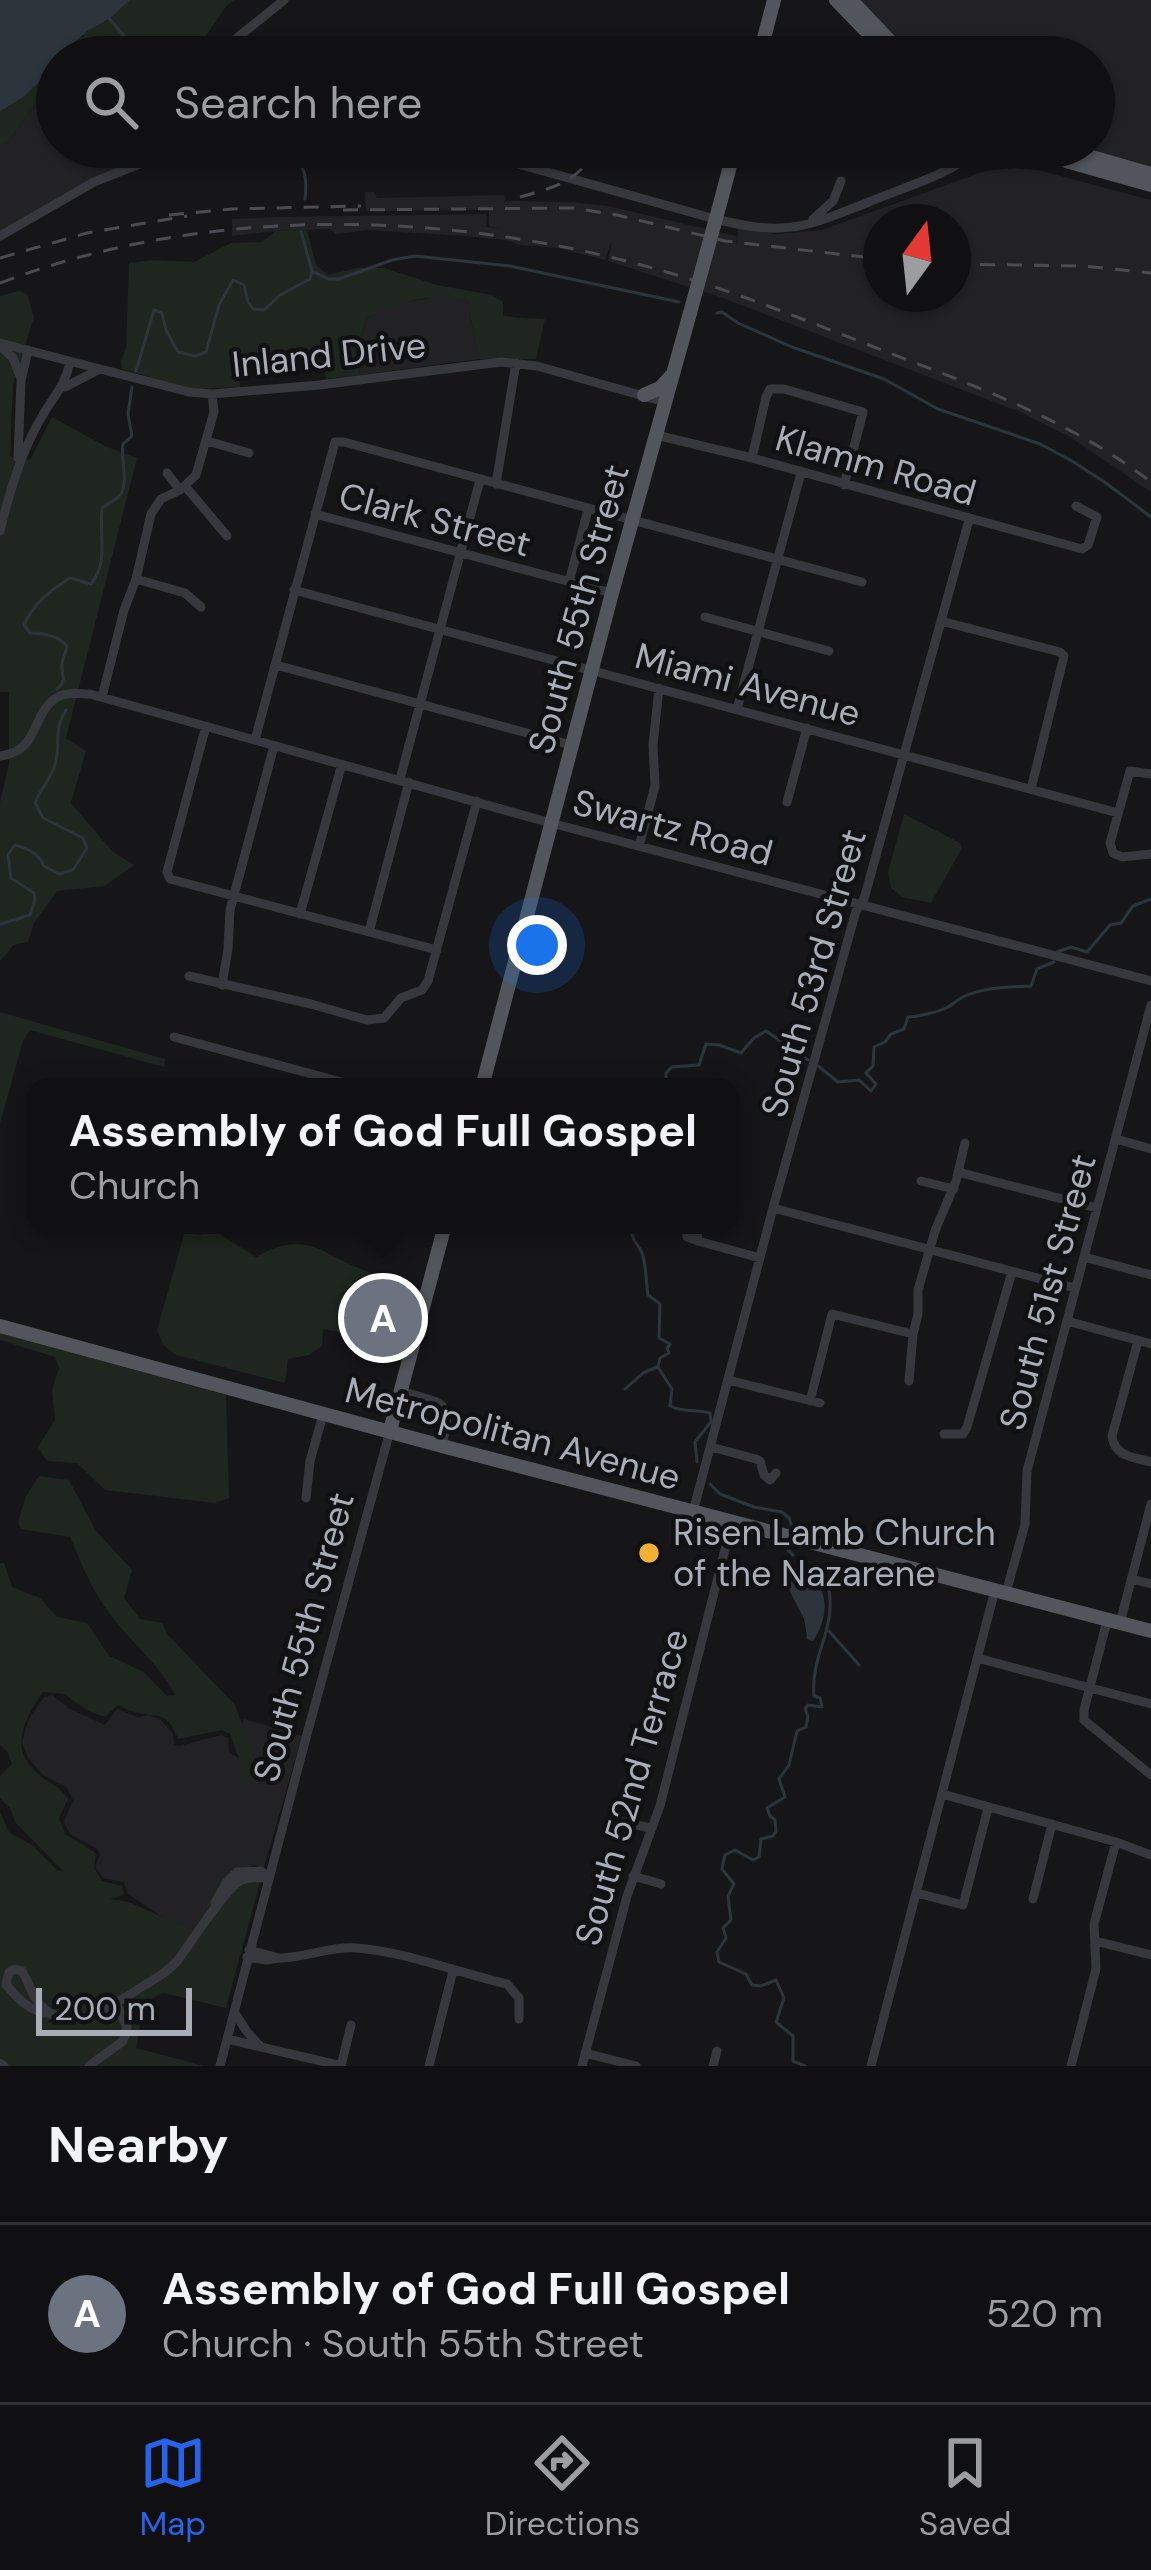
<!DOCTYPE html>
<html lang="en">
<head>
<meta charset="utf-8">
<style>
  body { margin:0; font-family:"DM Sans",sans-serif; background:#19191b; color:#f1f3f6 }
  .compass { position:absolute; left:863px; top:204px; width:108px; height:108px; border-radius:50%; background:#101012; box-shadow:0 3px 9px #0004; rotate:15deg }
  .scale { position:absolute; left:36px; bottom:30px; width:156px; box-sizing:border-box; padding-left:12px; border:6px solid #a8adb8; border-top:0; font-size:33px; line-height:42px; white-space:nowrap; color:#a8adb8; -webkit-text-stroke:9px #111113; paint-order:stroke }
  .you { position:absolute; left:537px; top:945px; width:42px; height:42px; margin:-30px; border:9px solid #fff; border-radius:50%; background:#1a73e8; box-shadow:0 0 0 18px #1a73e833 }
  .badge { display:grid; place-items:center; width:78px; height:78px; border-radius:50%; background:#2563eb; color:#fff; font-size:39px; font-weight:700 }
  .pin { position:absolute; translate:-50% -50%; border:6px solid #fff; box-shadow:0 3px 12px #0006 }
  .popup { position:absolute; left:26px; top:1078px; width:714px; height:156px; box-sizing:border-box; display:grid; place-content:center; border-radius:24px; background:#101012; filter:drop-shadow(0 3px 9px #0005); font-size:39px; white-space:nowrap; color:#9c9d9f }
  .popup b { font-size:45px; color:#f1f3f6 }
  .popup::after { content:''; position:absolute; left:50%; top:100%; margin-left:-24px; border:24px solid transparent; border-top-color:#101012 }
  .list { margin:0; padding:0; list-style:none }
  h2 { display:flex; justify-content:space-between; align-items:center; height:156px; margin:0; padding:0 48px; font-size:51px }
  h2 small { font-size:39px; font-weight:400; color:#9c9d9f }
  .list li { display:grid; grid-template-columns:78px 1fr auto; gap:36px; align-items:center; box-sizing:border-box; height:180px; padding:0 48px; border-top:3px solid #303032 }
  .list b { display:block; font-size:45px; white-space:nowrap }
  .list p { margin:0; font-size:39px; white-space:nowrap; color:#9c9d9f }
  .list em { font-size:39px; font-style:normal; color:#9c9d9f }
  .icon { flex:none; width:66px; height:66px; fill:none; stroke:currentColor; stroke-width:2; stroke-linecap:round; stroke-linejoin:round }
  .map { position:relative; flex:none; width:1151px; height:2066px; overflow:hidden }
  .search { position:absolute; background:#101012; box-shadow:0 3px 9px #0004; left:36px; right:36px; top:36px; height:132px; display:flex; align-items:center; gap:30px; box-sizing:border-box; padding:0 42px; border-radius:66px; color:#9c9d9f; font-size:45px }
  .sheet { height:336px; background:#101012 }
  nav { display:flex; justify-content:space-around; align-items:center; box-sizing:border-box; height:168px; border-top:3px solid #303032; background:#101012; font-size:33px; color:#9c9d9f }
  nav a { display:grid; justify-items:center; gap:6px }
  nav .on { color:#2563eb }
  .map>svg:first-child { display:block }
  .built { fill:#222225; fill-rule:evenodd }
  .green { fill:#1e261f }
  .water { fill:#2c353c }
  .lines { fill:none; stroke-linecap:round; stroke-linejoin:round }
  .stream { stroke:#2c353c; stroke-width:3 }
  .minor { stroke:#37383d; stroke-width:9 }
  .major { stroke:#53555c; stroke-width:14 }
  .rail { stroke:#4a4c52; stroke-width:3; stroke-dasharray:15 12; stroke-linecap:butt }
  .major-bridge { stroke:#53555c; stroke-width:14 }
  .poi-dot { fill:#f2b134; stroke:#111113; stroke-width:4.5 }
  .labels { text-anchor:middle; stroke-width:9; stroke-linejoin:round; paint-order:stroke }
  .street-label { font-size:36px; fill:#a8adb8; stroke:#111113 }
  .poi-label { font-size:36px; fill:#a8adb8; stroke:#111113; text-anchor:start }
</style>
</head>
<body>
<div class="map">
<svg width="1151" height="2066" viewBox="0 0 1151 2066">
  <rect width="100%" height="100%" fill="#161618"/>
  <path class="built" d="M852,0h299v171l-91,-24h34v-90h-189z
    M57,87v60h99l-21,14 -135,71v-86l9,-5 21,-31z
    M1014,168l24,2 113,30v292l-81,-55 -50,-25 -300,-115 -112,-36 4,-21 -7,20 -47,-12 -38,-3 -14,-5 -42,-4 -97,-6 -31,4 -6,-5 -54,2 -44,5v-17l45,-2 210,-3 -1,13 14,1 -11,-2v-16l-123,1 -1,-19h9l3,6 127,-3 1,6 66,1 37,4 128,30 1,11 1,-18 39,5 45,-4 163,-59zM881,222h72v72h-72z
    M447,295l20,5 12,59 -119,16 -4,-25 11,-32 28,-14z
    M52,1695l16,13 37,17 12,-16 21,8 10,-2 12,4 13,15 1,11 5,1 43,-11 6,3 1,15 10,5 -1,-19 6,-20 58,17 -38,131 -10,-2 -34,16 -28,50 -30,-14 -34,-23 -4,-12 -21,-4 -8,-12 5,-11 -3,-6 -27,-15 -6,-12 9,-22 -7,-13 -23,-12 -15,-17 -6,-16 7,-24 15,-21z"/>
  <path class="green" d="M130,0h104l-8,6 -20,30 -23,17 -39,-4 2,8h-86l29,-27 20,-11z
    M57,60v27l-27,23 -21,31 -9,5v-35l22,-13z
    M307,230l9,35 12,10 29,-7h27l53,17 55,10 11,7v13c18,5 25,2 42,4l-9,40h-57l-12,-59c-35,-8 -68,2 -100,18l-11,32 4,25 -34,4 -6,-30 -61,10 -19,-5v33l-48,2 -70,-20 -1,-8 5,-13 3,-85 25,-3 40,2 37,-19 31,-1 14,-11z
    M18,291l9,3 7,23 -21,67 -3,72 20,4 22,-43 53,29 32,12 -71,280 20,13 -15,52 41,48 22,14 -29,21 -48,5 -23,32 -6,19 -14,3 -14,16v-159l9,-38v-72h-9v-396z
    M904,814l56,29 2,5 -31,55 -29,-6 -11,-9 -3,-16z
    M0,1012l165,47 -1,8 -134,-37 -7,11 -23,82z
    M206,1225l50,32c56,-32 69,4 120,17v9l-19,14 -11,14 6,10 -8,12 -21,-4 -1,17 -13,9 -21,4 -3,24 -109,-28 -13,-10 -6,-15 28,-99 16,4z
    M0,1333l226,62 3,103 -14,5 -110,-13 -28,-27 -30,-2 -9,-14 17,-27 -3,-30 7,-22 -4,-11 -55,-17z
    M39,1476l30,4 27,51 36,39 -8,28 16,21 22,4 6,12 67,70 20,55 -8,22 -8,-1 3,-14 -12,-33 -8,-4 -44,9c-10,-26 -17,-22 -40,-26 -7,-1 -13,-6 -20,-8l-13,12 -17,-6 -24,-17 -21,-2c-21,31 -37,61 3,88 10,7 15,8 22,19l-9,19 6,16 31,19 -2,15 8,13 20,5 2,9 -14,4 19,3 63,28 28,-49 15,-14h29l-38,141 -62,-15c-24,5 -23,35 -28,55l68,18h-204v-254l9,20 24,14 24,24 6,1 -47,-48 -6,-15 -10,-10v-22l12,-12 -5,-13 -7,-6v-182h4l8,24 28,11 17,19 30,6 22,33 35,16 23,24 8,-1c-16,-32 -45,-53 -66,-82 -17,-23 -28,-50 -39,-76l-49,-8 -3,-7 8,-26z"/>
  <path class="water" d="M0,0h130l-21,19 -20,11 -32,27 -19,26 -16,15 -22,13z
    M798,1571c33,10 32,45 15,70l-6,-2c0,-3 -2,-17 -3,-20 -7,-17 -18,-27 -16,-46z"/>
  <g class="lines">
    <path class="stream" d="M108,17l29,34 -1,6
      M285,147c19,17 23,27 20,52
      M312,271l16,8h11l53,-19 23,-4 95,10 169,36
      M717,313l5,-1 16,11 54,24 92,32 54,30 102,35 32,17 34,22 45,34
      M136,371l18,-61 8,3 4,17 12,22 17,4 11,-4 13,-47 14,-25 11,5 4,17 5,7 11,1 16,-15 30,-16 2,-8 -11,-39
      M57,689c11,-9 4,-13 5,-24 0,-6 4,-13 5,-19 -9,-11 -24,-13 -37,-13l-6,-8c9,-21 27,-35 46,-47l21,6c18,-22 8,-49 11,-76 5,-4 12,-7 17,-12 11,-12 1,-36 4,-52l9,-8 -4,-22 4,-27
      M0,924l30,-9 5,-15 -1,-7 -23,-15 -3,-23 7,-10c12,3 24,8 29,21l15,8 14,-4 14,-22 -4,-10 -40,-20 -8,-15c5,-12 14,-23 19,-35 8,-22 -2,-36 12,-58
      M1057,952l14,-5 16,5 23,-27 11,-2 12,-17 18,-7
      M818,1066l20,16 21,-2 12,11 5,-7 -10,-11 7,-7 1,-19 11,-5 6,-8 13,-5 4,-12c8,0 30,-5 38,-9 6,-3 11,-8 17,-11 21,-10 45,-10 68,-11l6,-17 17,-7
      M681,1087l-15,-9v-5l6,-6 27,-2 7,-21 13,1 22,8 13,-15 12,-7 42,29
      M630,1225c3,19 6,15 12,28 4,8 4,31 6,42l12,9 -1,34 11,6 -3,4 2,5 -9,5 -2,9 14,22 -2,17c14,7 25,3 40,7l1,9 -16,20 2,20
      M625,1389l18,-16 14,-6
      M710,1484l10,10 34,13 28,5 7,6 4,11
      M790,1542l-2,8 5,5
      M829,1631l30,34
      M805,2066l-12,-5v-25l-17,-14 8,-24 -8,-18 -15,6 -9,-1 -6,-11 -27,-12 -2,-10 9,-14 -3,-10 8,-8 -3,-24 6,-12 -12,-15 3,-14 10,-5 18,10 6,-3 2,-18 12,-3 3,-5 -1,-11 -5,-4 -3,-8 18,-11 -6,-18 10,-14 8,-34 9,-4 2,-11 -3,-7 3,-4 14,2 -2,-9 -6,-2c-4,-42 24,-67 14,-112"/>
    <path class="minor" d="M228,57l-1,-9 5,-6 52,-42
      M458,147l257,72c21,5 43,10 65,9 32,-1 60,-15 89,-26 38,-16 77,-26 110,-52
      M813,219l20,-18 8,-20
      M0,236l94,-54 48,-19 22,-16
      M0,343l189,49 23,2 107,-9 182,-23 36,4 128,36
      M0,346l13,12 7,18
      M65,387l33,-17
      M656,435l96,23 330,91 6,-4 9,-28 -21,-11
      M207,441l42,12
      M18,458l3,-77 7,-31
      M752,458l14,-61 4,-8h14l79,23 -19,73
      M167,473l13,17
      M496,484l20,-121
      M185,486l42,50
      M315,514l297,79
      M0,531c10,-41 22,-82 44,-118 11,-18 22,-30 26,-51
      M136,579l49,14 16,14
      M569,582l19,-72
      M294,590l824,223
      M705,617l124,34
      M941,621l119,31 4,4 -33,133
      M276,665l295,80
      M102,697l22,-87 12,-31 15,-65 10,-15 19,-9 16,-15 18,-63 -2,-18
      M737,709l64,-236
      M206,726l-39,146 3,7 267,71
      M255,740l80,-298h9l518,140
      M0,756c42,-5 30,-46 60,-60 9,-4 20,-2 30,-2l461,129 600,158
      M1151,774l-21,-3 -20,72 3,10 9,4 29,-3
      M400,779l80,-299
      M787,802l20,-74
      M639,846l16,-60 -2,-41 6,-57
      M300,914l42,-150
      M369,932l40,-150
      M189,976l122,28 56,16 17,-2 17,-20 21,-8 6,-9 49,-180
      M222,985l6,-36 2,-39 44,-164
      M174,1037l186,50
      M1116,1139l35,10
      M958,1172l139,36
      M921,1181l33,8
      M773,1208l302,80
      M689,1227l8,5 1,9 -11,-4 -1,-8z
      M698,1241l62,17
      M1084,1257l67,18
      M1067,1321l84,23
      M1138,1341l-26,95c3,21 21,21 39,26
      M728,1380l92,23
      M909,1381l4,-47 5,-20v-24l17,-59 21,-50 9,-38
      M401,1391c43,14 52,7 41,55
      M810,1401l22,-87 81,20
      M944,1434h19l4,-7 45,-155
      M711,1447l45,12 4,2 4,14 6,5 6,-7
      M306,1498l4,-37 13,-46
      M693,1512l80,-304 83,-297 8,-12 105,-379
      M1131,1579l20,5
      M1006,1593l19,-69 2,-53 124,-466
      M1107,1621l-23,89v10l67,55
      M1120,1623l31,-119
      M977,1658l174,46
      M942,1794l174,48 35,13
      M614,1820l36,8
      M633,1876l28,8
      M917,1893l46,12 25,-97
      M1033,1899l19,-75
      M215,1903l11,-20 11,-11 24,-1 8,6
      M1095,1941l56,14
      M247,1957l19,3 13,-2 -30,-8
      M279,1958c26,0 51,-12 77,-10 46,3 104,25 151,36l12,14v21
      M235,2013l12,19 14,15
      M51,2014c-20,-2 -33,-14 -45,-30l3,-12 6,-3 7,2c8,13 11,30 24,39 30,23 69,-6 94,-22 13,-8 28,-16 38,-28 12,-16 48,-73 64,-80 9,-5 17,0 27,-3
      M227,2039l115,27
      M585,2053l51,13
      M0,2063l4,3
      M89,2066l34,-25 4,-14 -11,-24
      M220,2066l87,-332 83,-303
      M341,2066l10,-41
      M429,2066l24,-95
      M582,2066l45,-170 33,-90 72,-284
      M713,2066l4,-15
      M871,2066l124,-476
      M1071,2066l25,-97 -2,-45 22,-82"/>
    <path class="major" d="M836,0l55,57
      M851,0l54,57
      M759,57l15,-57
      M1027,147l39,14 85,24
      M1057,147l94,27
      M977,152l12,-5
      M721,200l14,-53
      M644,395l16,-7 11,-12
      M482,1087l130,-494 78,-280
      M0,1326l442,120 709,185
      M390,1431l55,-206"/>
    <path class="rail" d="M520,197c37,-10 58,-16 79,-50
      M343,210l230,-2 44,7 108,26 156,18
      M169,215l63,-6 129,-3
      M0,258l87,-25 100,-17
      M953,264l131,2 67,7
      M0,283c210,-80 456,-73 670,-10 69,20 137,48 204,74 96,37 195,72 277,135"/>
    <path class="major-bridge" d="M690,313l31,-113"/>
  </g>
  <circle class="poi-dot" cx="649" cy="1553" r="12"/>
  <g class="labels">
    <g class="street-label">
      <text transform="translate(329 354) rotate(-6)" y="13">Inland Drive</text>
      <text transform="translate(876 465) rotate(16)" y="13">Klamm Road</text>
      <text transform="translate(435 519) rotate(15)" y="13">Clark Street</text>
      <text transform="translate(578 609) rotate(-75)" y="13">South 55th Street</text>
      <text transform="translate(748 684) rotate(15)" y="13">Miami Avenue</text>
      <text transform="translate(673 827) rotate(15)" y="13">Swartz Road</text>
      <text transform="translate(813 973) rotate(-74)" y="13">South 53rd Street</text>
      <text transform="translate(1047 1292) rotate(-75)" y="13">South 51st Street</text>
      <text transform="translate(513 1433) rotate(15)" y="13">Metropolitan Avenue</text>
      <text transform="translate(303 1637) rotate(-75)" y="13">South 55th Street</text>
      <text transform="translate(631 1787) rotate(-74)" y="13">South 52nd Terrace</text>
    </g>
    <g class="poi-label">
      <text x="673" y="1545">Risen Lamb Church<tspan x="673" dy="41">of the Nazarene</tspan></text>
    </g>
  </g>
</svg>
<svg class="compass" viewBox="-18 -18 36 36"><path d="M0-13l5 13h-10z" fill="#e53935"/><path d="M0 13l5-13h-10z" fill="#9c9d9f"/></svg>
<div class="scale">200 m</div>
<div class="you"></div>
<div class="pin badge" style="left:383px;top:1318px;background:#6b7280">A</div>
<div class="popup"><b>Assembly of God Full Gospel</b>Church</div>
<div class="search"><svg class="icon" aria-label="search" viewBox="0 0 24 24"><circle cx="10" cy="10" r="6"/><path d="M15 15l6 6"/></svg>Search here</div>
</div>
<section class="sheet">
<h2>Nearby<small></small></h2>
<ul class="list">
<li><span class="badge" style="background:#6b7280">A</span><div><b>Assembly of God Full Gospel</b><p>Church · South 55th Street</p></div><em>520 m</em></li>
</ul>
</section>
<nav>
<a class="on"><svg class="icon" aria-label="map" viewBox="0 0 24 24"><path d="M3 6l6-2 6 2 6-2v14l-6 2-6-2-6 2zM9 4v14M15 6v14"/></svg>Map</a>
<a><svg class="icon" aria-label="directions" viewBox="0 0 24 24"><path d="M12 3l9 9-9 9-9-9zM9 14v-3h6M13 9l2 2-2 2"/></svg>Directions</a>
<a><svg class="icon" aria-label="saved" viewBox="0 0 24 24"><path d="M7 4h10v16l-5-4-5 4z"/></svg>Saved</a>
</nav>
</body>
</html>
